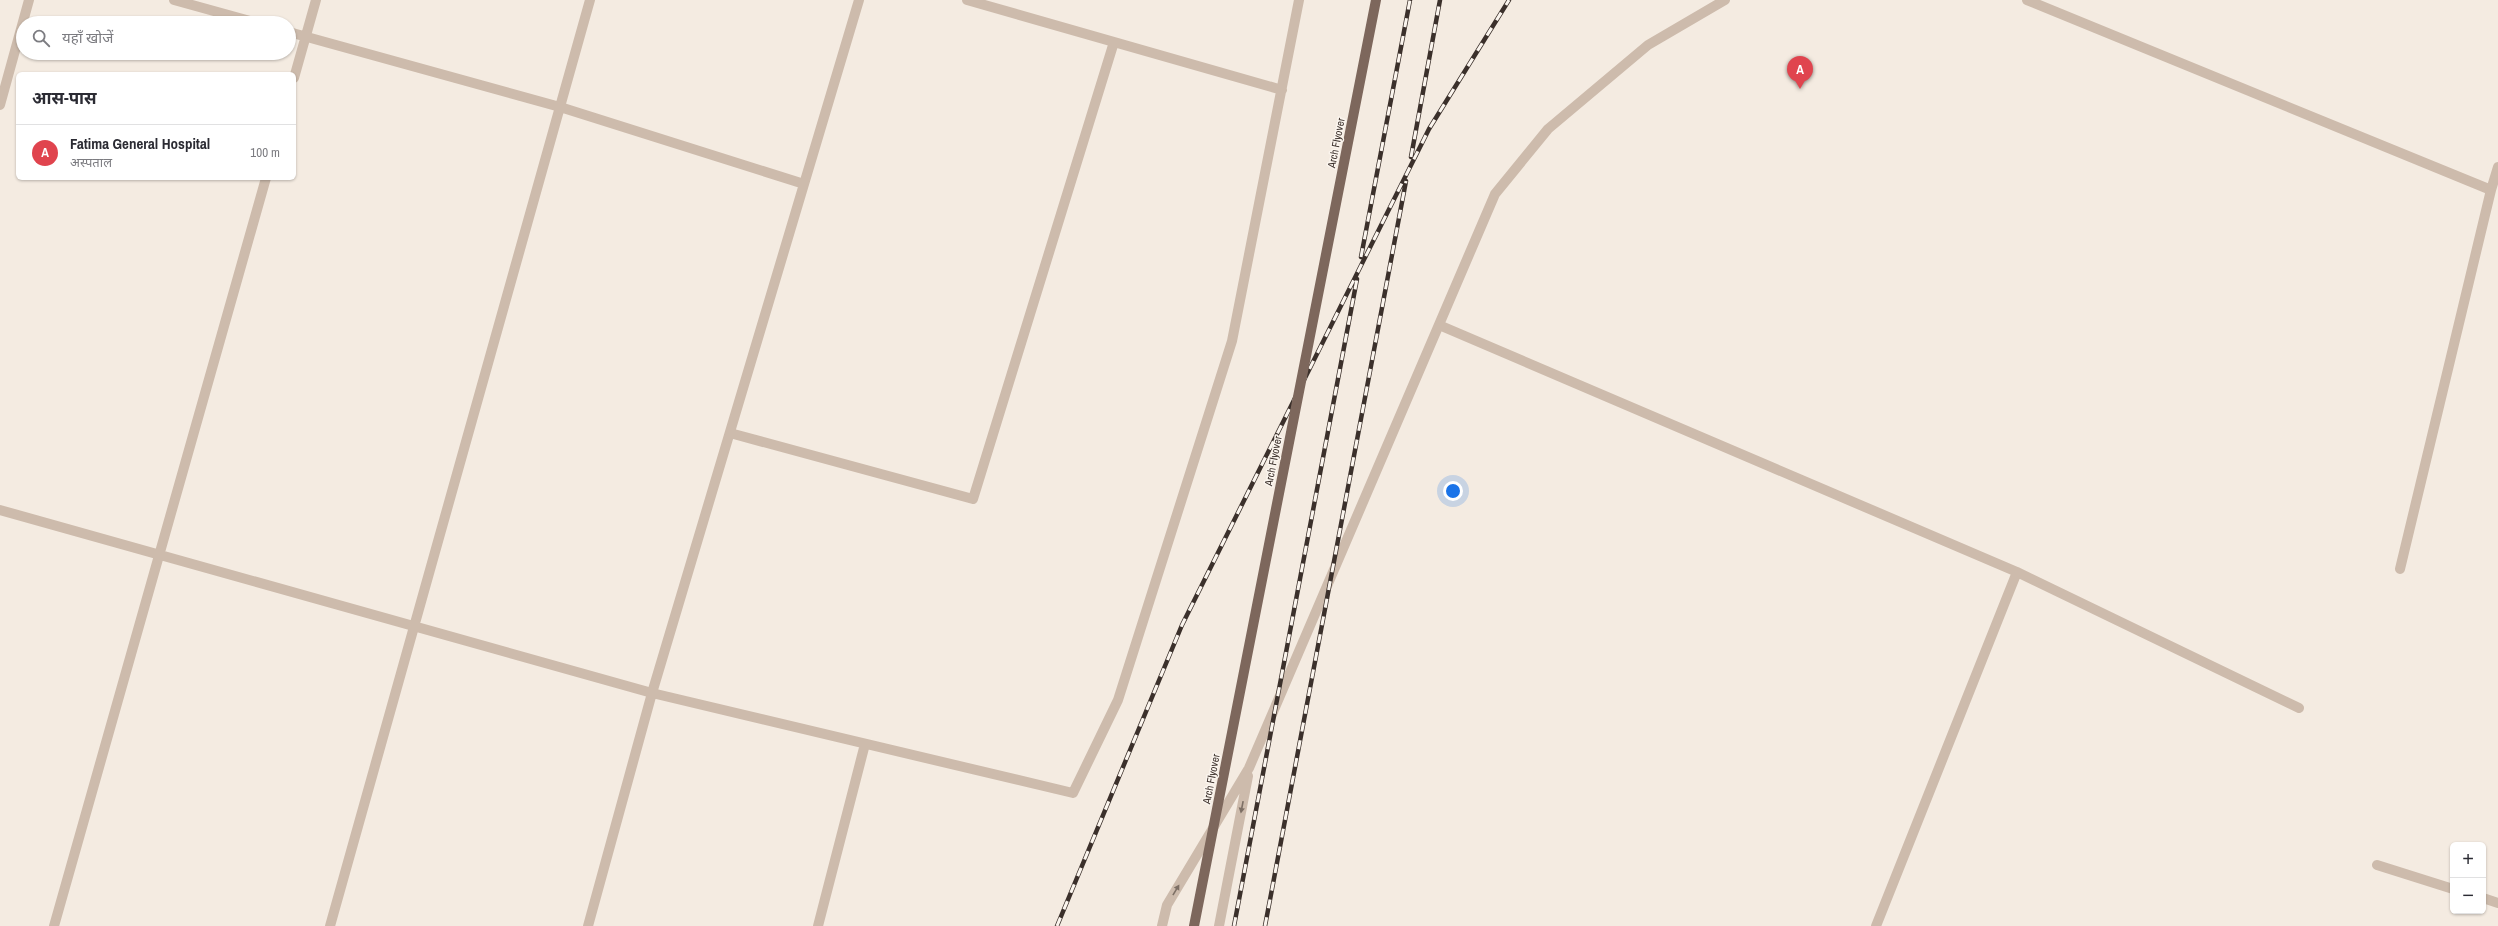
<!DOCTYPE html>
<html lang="hi">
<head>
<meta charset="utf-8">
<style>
  body { margin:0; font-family:"Archivo Narrow","Noto Sans Devanagari",sans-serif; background:#f2f2f3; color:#2b2b33 }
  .controls { position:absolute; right:12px; bottom:12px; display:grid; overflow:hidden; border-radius:6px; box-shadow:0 1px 3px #0004 }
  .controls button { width:36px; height:36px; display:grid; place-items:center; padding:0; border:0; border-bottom:1px solid #e1e1e2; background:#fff; color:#2b2b33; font:20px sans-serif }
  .you { position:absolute; left:1453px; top:491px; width:14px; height:14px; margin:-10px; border:3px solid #fff; border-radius:50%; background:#1a73e8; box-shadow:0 0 0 6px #1a73e833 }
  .badge { display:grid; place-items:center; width:26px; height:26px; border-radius:50%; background:#7c3aed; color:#fff; font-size:13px; font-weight:700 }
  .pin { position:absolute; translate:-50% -33px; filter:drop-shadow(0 1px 2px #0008) }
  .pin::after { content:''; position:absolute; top:21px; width:14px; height:12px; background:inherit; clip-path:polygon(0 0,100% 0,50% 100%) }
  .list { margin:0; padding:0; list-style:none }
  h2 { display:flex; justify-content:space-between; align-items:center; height:52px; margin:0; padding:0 16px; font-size:17px }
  h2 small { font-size:13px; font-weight:400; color:#7c7c81 }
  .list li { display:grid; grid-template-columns:26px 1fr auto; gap:12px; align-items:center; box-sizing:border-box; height:56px; padding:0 16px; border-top:1px solid #e1e1e2 }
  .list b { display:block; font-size:15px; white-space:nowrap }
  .list p { margin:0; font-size:13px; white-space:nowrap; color:#7c7c81 }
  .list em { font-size:13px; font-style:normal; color:#7c7c81 }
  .icon { flex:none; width:22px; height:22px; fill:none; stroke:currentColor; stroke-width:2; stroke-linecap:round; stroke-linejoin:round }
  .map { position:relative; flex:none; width:2498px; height:926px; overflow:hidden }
  .search { position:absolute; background:#fff; box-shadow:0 1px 3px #0004; left:16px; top:16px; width:280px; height:44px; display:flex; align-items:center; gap:10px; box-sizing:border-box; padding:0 14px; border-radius:22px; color:#7c7c81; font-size:15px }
  .panel { position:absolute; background:#fff; box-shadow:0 1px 3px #0004; left:16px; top:72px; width:280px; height:108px; border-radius:6px }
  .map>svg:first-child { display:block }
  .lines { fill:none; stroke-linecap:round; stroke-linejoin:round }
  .minor { stroke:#cdbbac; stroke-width:10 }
  .rail-casing { stroke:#3b302b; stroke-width:4.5 }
  .rail { stroke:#fbf5ee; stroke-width:3; stroke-dasharray:9; stroke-linecap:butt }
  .primary-bridge { stroke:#7d675c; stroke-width:10 }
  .oneway { fill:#7d6f65 }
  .labels { text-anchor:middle; stroke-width:3; stroke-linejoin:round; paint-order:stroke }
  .street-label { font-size:11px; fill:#3b302b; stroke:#fbf5ee }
</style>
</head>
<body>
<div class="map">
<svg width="2498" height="926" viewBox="0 0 2498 926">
  <rect width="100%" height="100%" fill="#f4ebe1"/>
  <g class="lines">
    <path class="minor" d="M174,0l83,23
      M967,0l315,90
      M2027,0l464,190
      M289,32l271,75 244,77
      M294,78l22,-78
      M0,105l29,-105
      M1439,325l578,247 282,136
      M730,433l243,66 141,-457
      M0,510l652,183 421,100 45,-93 114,-359 67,-341
      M2400,569l91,-379 7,-23
      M2377,865l76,24
      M2483,898l15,5
      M54,926l212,-748
      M330,926l260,-926
      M588,926l64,-233 207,-693
      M818,926l47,-182
      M1162,926l5,-21 82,-137 246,-574 53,-65 100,-84 77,-45
      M1219,926l29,-150
      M1876,926l141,-354"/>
    <g class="rail-casing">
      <path id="rail" d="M1411,157l29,-157
        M1361,257l49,-257
        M1057,926l125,-301 247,-496 80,-129
        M1234,926l123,-647
        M1265,926l141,-745"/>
    </g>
    <use href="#rail" class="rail"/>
    <path class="primary-bridge" d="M1194,926l182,-926"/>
  </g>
  <defs><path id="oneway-solid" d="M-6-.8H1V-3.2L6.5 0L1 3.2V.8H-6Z"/></defs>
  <g class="oneway">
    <use href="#oneway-solid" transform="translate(1242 807) rotate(101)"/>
    <use href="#oneway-solid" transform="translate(1176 890) rotate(-59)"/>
  </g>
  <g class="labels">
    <g class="street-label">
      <text transform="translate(1336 143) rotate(-79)" y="4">Arch Flyover</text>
      <text transform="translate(1273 461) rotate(-79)" y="4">Arch Flyover</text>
      <text transform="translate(1211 779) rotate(-79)" y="4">Arch Flyover</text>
    </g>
  </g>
</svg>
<div class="controls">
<button>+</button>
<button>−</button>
</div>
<div class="you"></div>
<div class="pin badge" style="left:1800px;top:89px;background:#e0444e">A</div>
<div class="search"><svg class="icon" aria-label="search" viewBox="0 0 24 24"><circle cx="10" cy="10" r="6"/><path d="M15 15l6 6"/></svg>यहाँ खोजें</div>
<section class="panel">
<h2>आस-पास<small></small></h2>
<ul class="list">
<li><span class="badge" style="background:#e0444e">A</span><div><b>Fatima General Hospital</b><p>अस्पताल</p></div><em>100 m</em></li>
</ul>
</section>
</div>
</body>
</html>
